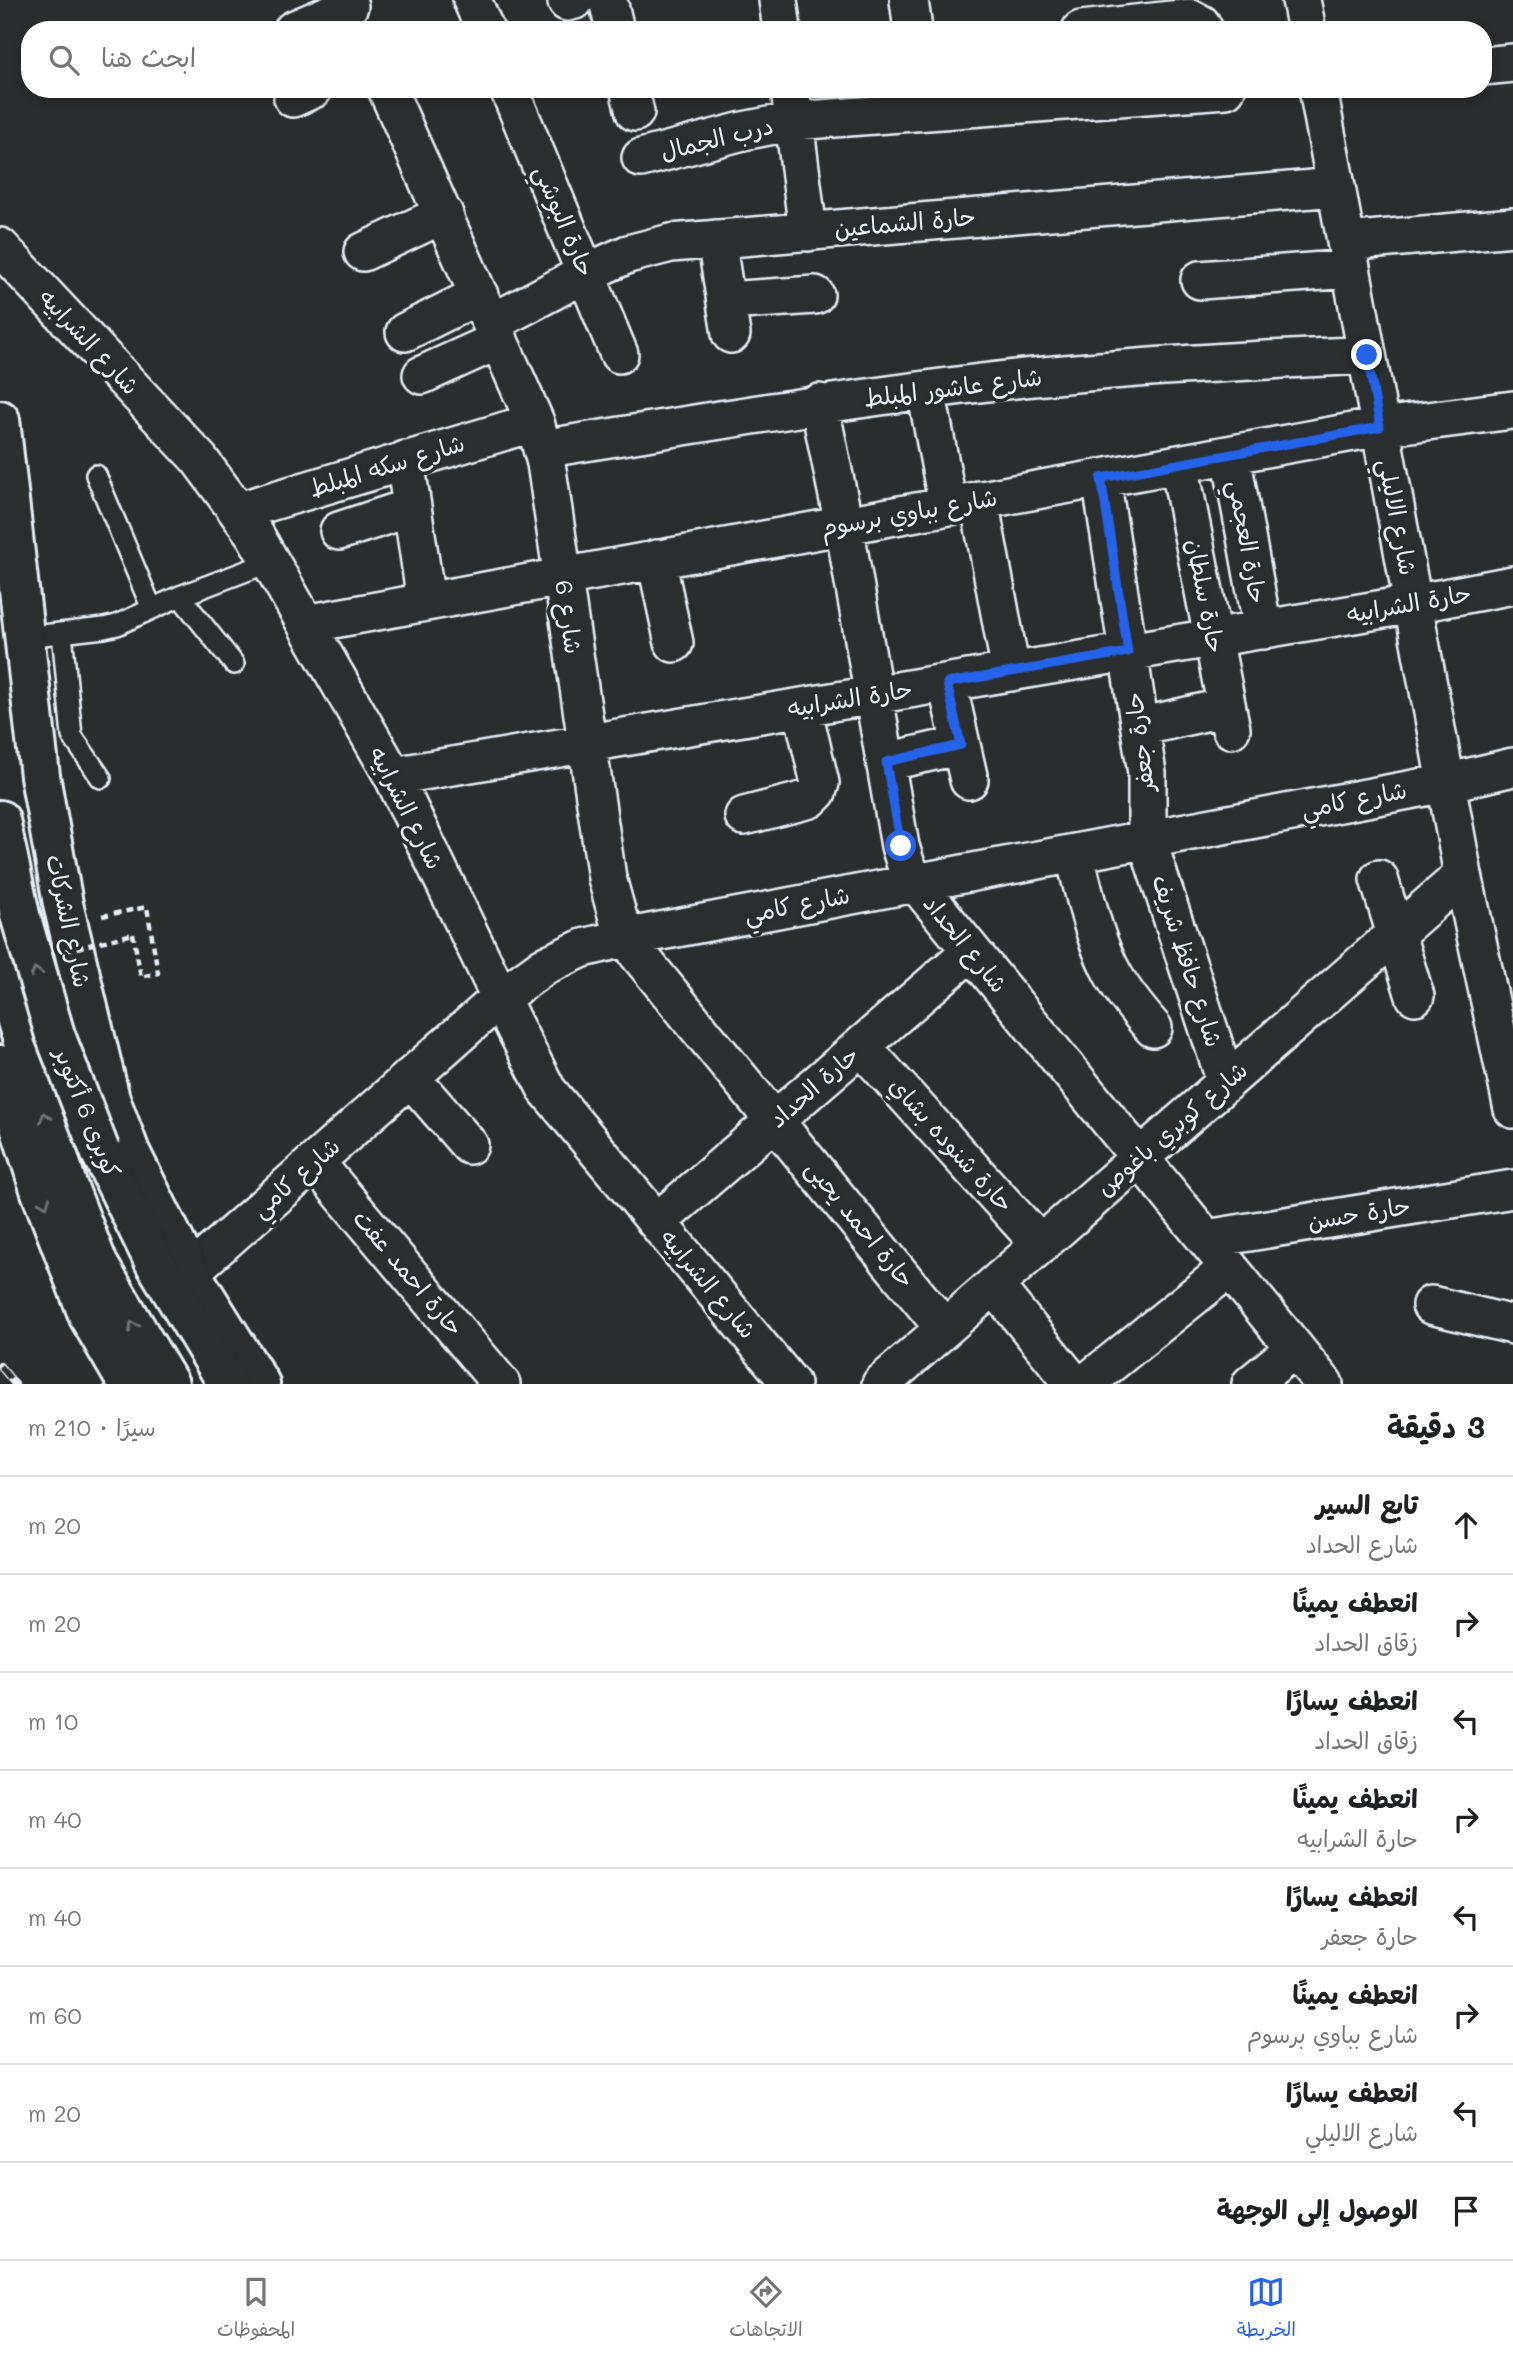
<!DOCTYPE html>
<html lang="ar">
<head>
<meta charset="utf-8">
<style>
  body { margin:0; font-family:Mali,"Playpen Sans Arabic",sans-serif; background:#f6f6f6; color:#202124; direction:rtl }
  .stop { position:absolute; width:21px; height:21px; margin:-16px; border:5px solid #2563eb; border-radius:50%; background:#fff }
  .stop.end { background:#2563eb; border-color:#fff; box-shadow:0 2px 7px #0008 }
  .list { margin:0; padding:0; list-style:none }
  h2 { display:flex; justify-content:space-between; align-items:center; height:91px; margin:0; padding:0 28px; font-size:30px }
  h2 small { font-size:23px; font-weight:400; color:#757577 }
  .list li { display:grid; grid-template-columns:46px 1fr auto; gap:21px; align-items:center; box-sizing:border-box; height:98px; padding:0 28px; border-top:2px solid #e0e0e0 }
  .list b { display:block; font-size:26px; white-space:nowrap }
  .list p { margin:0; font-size:23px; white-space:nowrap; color:#757577 }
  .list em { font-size:23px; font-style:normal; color:#757577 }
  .icon { flex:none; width:38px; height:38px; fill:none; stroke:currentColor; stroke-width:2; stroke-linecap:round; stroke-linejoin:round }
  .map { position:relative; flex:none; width:1513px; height:1384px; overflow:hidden; direction:ltr }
  .search { position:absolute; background:#fff; box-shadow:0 4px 10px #0003; left:21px; right:21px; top:21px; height:77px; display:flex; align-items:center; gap:18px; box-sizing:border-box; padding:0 24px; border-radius:28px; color:#757577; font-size:26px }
  .sheet { height:875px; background:#fff }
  nav { display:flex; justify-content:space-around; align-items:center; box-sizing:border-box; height:98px; border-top:2px solid #e0e0e0; background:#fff; font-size:19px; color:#757577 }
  nav a { display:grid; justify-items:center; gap:4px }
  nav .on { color:#2563eb }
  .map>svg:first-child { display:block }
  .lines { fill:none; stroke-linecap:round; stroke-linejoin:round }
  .service-casing { stroke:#e8f1f8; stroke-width:24 }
  .minor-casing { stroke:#e8f1f8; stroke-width:42 }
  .secondary-casing { stroke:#e8f1f8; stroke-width:44 }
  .motorway-casing { stroke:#e8f1f8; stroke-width:44 }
  .path { stroke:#e8f1f8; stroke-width:4.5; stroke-dasharray:7 5; stroke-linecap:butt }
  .service { stroke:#2a2d2e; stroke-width:19 }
  .minor { stroke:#2a2d2e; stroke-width:37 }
  .secondary { stroke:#2a2d2e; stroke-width:38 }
  .motorway { stroke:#2a2d2e; stroke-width:38 }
  .rail-casing { stroke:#e8f1f8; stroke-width:8 }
  .rail { stroke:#2a2d2e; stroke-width:5; stroke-dasharray:16; stroke-linecap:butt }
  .motorway-bridge-casing { stroke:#e8f1f8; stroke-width:44; stroke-linecap:butt }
  .path-bridge { stroke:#e8f1f8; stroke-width:4.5; stroke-dasharray:7 5; stroke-linecap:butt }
  .motorway-bridge { stroke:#2a2d2e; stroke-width:38 }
  .oneway { stroke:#6c7275 }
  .route { stroke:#2563eb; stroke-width:9 }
  .labels { text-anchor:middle; stroke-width:7; stroke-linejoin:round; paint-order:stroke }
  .street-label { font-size:24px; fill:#e8f1f8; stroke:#2a2d2e }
</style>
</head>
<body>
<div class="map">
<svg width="1513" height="1384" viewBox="0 0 1513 1384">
  <rect width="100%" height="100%" fill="#2a2d2e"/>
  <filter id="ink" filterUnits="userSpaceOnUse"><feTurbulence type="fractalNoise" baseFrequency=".0143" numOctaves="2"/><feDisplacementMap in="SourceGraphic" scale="14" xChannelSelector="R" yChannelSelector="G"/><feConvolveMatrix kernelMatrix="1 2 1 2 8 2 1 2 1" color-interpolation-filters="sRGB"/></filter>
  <g filter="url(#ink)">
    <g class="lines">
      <g class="service-casing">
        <path id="service" d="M96,475l56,134
          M180,596l54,68
          M62,633l10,103 29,42
          M25,637l79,-9 13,-3 63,-29 90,-34"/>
      </g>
      <g class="minor-casing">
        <path id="minor" d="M472,0l13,30
          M608,0l7,30
          M778,0l4,30
          M909,0l4,30
          M1301,0l6,30
          M567,2l8,-2
          M293,30l56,-24
          M1081,30l109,-12 11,6 3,6
          M1483,66l30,-3
          M387,89l148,333 11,41 61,415 11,40 20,36 306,374
          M509,89l110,265
          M629,89l6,23
          M790,89l18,143
          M1318,89l145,786 50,234
          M293,98l20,-9
          M641,158l102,-27 51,-10 432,-32
          M716,239l15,95
          M1346,242l167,-15
          M0,247l199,212 56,76 138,241 122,252 32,62 244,294
          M363,252l81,-38
          M1200,280l151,-11
          M726,301l89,-6
          M492,323l94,-50 42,-19 43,-11 665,-56
          M405,332l74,-37
          M422,375l77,-35
          M926,390l22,116
          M819,403l25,122 56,321 6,19 10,18 408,501
          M542,449c152,-25 303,-50 455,-68 123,-14 247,-20 370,-26
          M1231,455l32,175
          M405,460l21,141
          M1179,464l52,265
          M1101,478l46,295v67l79,242
          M979,500l32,172
          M239,511l296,-89
          M339,531l73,-24
          M656,559l18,84
          M306,624l1074,-197 133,-17
          M947,683l22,97
          M1140,727l86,-20
          M886,762l75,-17
          M393,776l1020,-172 100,-19
          M744,816l66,-17 7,-7 3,-9 -18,-76
          M1074,853c11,41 19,86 40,123 11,19 25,36 39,52
          M1379,879l36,117
          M861,1046l179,198
          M410,1077l59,68
          M315,1162l186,222
          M657,1222l314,-271
          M1206,1239l307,-50
          M190,1272l310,-274 44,-32 39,-18 46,-11 817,-154 67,-16
          M994,1285l80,99
          M1431,1305l82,20
          M881,1384l582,-509
          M1085,1384l144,-116
          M1251,1384l44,-36"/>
      </g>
      <g class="secondary-casing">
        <path id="secondary" d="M0,420l40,356 23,128 47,195 20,53 60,120 70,112"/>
      </g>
      <g class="motorway-casing">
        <path id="motorway" d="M0,820l20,95
          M0,947l16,71 51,167 31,79 71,120
          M0,1065l41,127 48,125 39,67
          M100,1151l55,112 73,121"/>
      </g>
      <path class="path" d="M102,916l45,-9 11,66 -17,4 -8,-43"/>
      <use href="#service" class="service"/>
      <use href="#minor" class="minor"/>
      <use href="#secondary" class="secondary"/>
      <use href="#motorway" class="motorway"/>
      <g class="rail-casing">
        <path id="rail" d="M0,1366l15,18"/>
      </g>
      <use href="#rail" class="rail"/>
      <g class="motorway-bridge-casing">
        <path id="motorway-bridge" d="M20,915l35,120 45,116"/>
      </g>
      <path class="path-bridge" d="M65,951l68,-17"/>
      <use href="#motorway-bridge" class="motorway-bridge"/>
    </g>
    <defs><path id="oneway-chevron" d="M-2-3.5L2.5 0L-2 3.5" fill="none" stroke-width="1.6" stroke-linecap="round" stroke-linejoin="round" transform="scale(1.75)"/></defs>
    <g class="oneway">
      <use href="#oneway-chevron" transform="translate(36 972) rotate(-106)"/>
      <use href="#oneway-chevron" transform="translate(45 1117) rotate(-108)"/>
      <use href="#oneway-chevron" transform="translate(45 1203) rotate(69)"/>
      <use href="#oneway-chevron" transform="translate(133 1326) rotate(-120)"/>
    </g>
  </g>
  <g class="lines" filter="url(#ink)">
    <path class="route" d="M901,846l-15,-84 75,-17 -14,-62 181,-31 -27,-174 279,-51 -13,-72"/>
  </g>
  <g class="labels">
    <g class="street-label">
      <text transform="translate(717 139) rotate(-14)" y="8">درب الجمال</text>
      <text transform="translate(564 221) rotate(67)" y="8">حارة البوشي</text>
      <text transform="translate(905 223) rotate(-5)" y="8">حارة الشماعين</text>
      <text transform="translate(89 342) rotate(47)" y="8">شارع الشرابيه</text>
      <text transform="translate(953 388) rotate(-7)" y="8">شارع عاشور المبلط</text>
      <text transform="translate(387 466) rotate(-17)" y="8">شارع سكه المبلط</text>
      <text transform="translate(909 513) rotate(-10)" y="8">شارع بباوي برسوم</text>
      <text transform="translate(1397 517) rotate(79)" y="8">شارع الاليلي</text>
      <text transform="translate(1247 542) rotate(80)" y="8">حارة العجمي</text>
      <text transform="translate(1205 596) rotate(79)" y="8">حارة سلطان</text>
      <text transform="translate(1409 604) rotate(-10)" y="8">حارة الشرابيه</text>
      <text transform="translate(568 617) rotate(82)" y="8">شارع 6</text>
      <text transform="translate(850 699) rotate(-9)" y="8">حارة الشرابيه</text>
      <text transform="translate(1140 742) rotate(-97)" y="8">حارة جعفر</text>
      <text transform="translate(1354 800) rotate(-11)" y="8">شارع كامي</text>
      <text transform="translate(406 808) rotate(63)" y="8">شارع الشرابيه</text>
      <text transform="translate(797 905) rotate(-11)" y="8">شارع كامي</text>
      <text transform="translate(68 921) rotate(78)" y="8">شارع الشركات</text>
      <text transform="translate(965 944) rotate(51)" y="8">شارع الحداد</text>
      <text transform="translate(1187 961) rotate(72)" y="8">شارع حافظ شريف</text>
      <text transform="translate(814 1087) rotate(-41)" y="8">حارة الحداد</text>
      <text transform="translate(87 1113) rotate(68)" y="8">كوبرى 6 أكتوبر</text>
      <text transform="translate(1172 1129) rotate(-41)" y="8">شارع كوبري باغوص</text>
      <text transform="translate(951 1145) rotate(48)" y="8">حارة شنوده بشاي</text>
      <text transform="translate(296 1178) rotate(-41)" y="8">شارع كامي</text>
      <text transform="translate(1359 1214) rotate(-9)" y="8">حارة حسن</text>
      <text transform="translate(860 1224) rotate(51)" y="8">حارة احمد يحيى</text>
      <text transform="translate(408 1273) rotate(50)" y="8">حارة احمد عفت</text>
      <text transform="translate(708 1284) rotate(50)" y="8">شارع الشرابيه</text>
    </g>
  </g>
</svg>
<div class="stop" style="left:901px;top:846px"></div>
<div class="stop end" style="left:1367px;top:355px"></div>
<div class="search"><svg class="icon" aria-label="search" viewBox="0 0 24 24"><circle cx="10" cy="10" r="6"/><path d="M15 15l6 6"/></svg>ابحث هنا</div>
</div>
<section class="sheet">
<h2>3 دقيقة<small>سيرًا · 210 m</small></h2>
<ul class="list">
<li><svg class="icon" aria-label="ahead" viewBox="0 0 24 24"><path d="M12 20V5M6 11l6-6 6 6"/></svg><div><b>تابع السير</b><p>شارع الحداد</p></div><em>20 m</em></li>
<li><svg class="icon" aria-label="right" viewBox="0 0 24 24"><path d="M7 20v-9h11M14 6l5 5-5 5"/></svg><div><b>انعطف يمينًا</b><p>زقاق الحداد</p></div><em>20 m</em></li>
<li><svg class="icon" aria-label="left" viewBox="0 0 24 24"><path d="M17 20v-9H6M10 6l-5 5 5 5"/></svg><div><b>انعطف يسارًا</b><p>زقاق الحداد</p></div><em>10 m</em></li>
<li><svg class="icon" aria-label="right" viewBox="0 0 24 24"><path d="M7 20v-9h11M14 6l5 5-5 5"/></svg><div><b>انعطف يمينًا</b><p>حارة الشرابيه</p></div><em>40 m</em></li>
<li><svg class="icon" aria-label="left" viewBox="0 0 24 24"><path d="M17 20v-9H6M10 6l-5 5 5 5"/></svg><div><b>انعطف يسارًا</b><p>حارة جعفر</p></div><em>40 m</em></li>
<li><svg class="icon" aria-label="right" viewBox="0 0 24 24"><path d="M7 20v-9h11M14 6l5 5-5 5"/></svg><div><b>انعطف يمينًا</b><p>شارع بباوي برسوم</p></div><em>60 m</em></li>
<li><svg class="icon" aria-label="left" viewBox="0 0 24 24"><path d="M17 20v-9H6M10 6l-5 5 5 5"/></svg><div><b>انعطف يسارًا</b><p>شارع الاليلي</p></div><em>20 m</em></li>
<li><svg class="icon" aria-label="arrive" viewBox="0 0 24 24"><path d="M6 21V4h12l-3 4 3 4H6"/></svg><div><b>الوصول إلى الوجهة</b></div></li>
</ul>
</section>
<nav>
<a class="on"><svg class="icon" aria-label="map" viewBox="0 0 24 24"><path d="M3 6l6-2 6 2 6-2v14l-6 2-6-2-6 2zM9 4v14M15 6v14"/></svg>الخريطة</a>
<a><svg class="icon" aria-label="directions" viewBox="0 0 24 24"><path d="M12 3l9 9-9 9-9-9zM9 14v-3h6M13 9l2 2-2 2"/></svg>الاتجاهات</a>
<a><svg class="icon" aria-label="saved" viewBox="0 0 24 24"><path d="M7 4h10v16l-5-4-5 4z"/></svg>المحفوظات</a>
</nav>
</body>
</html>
